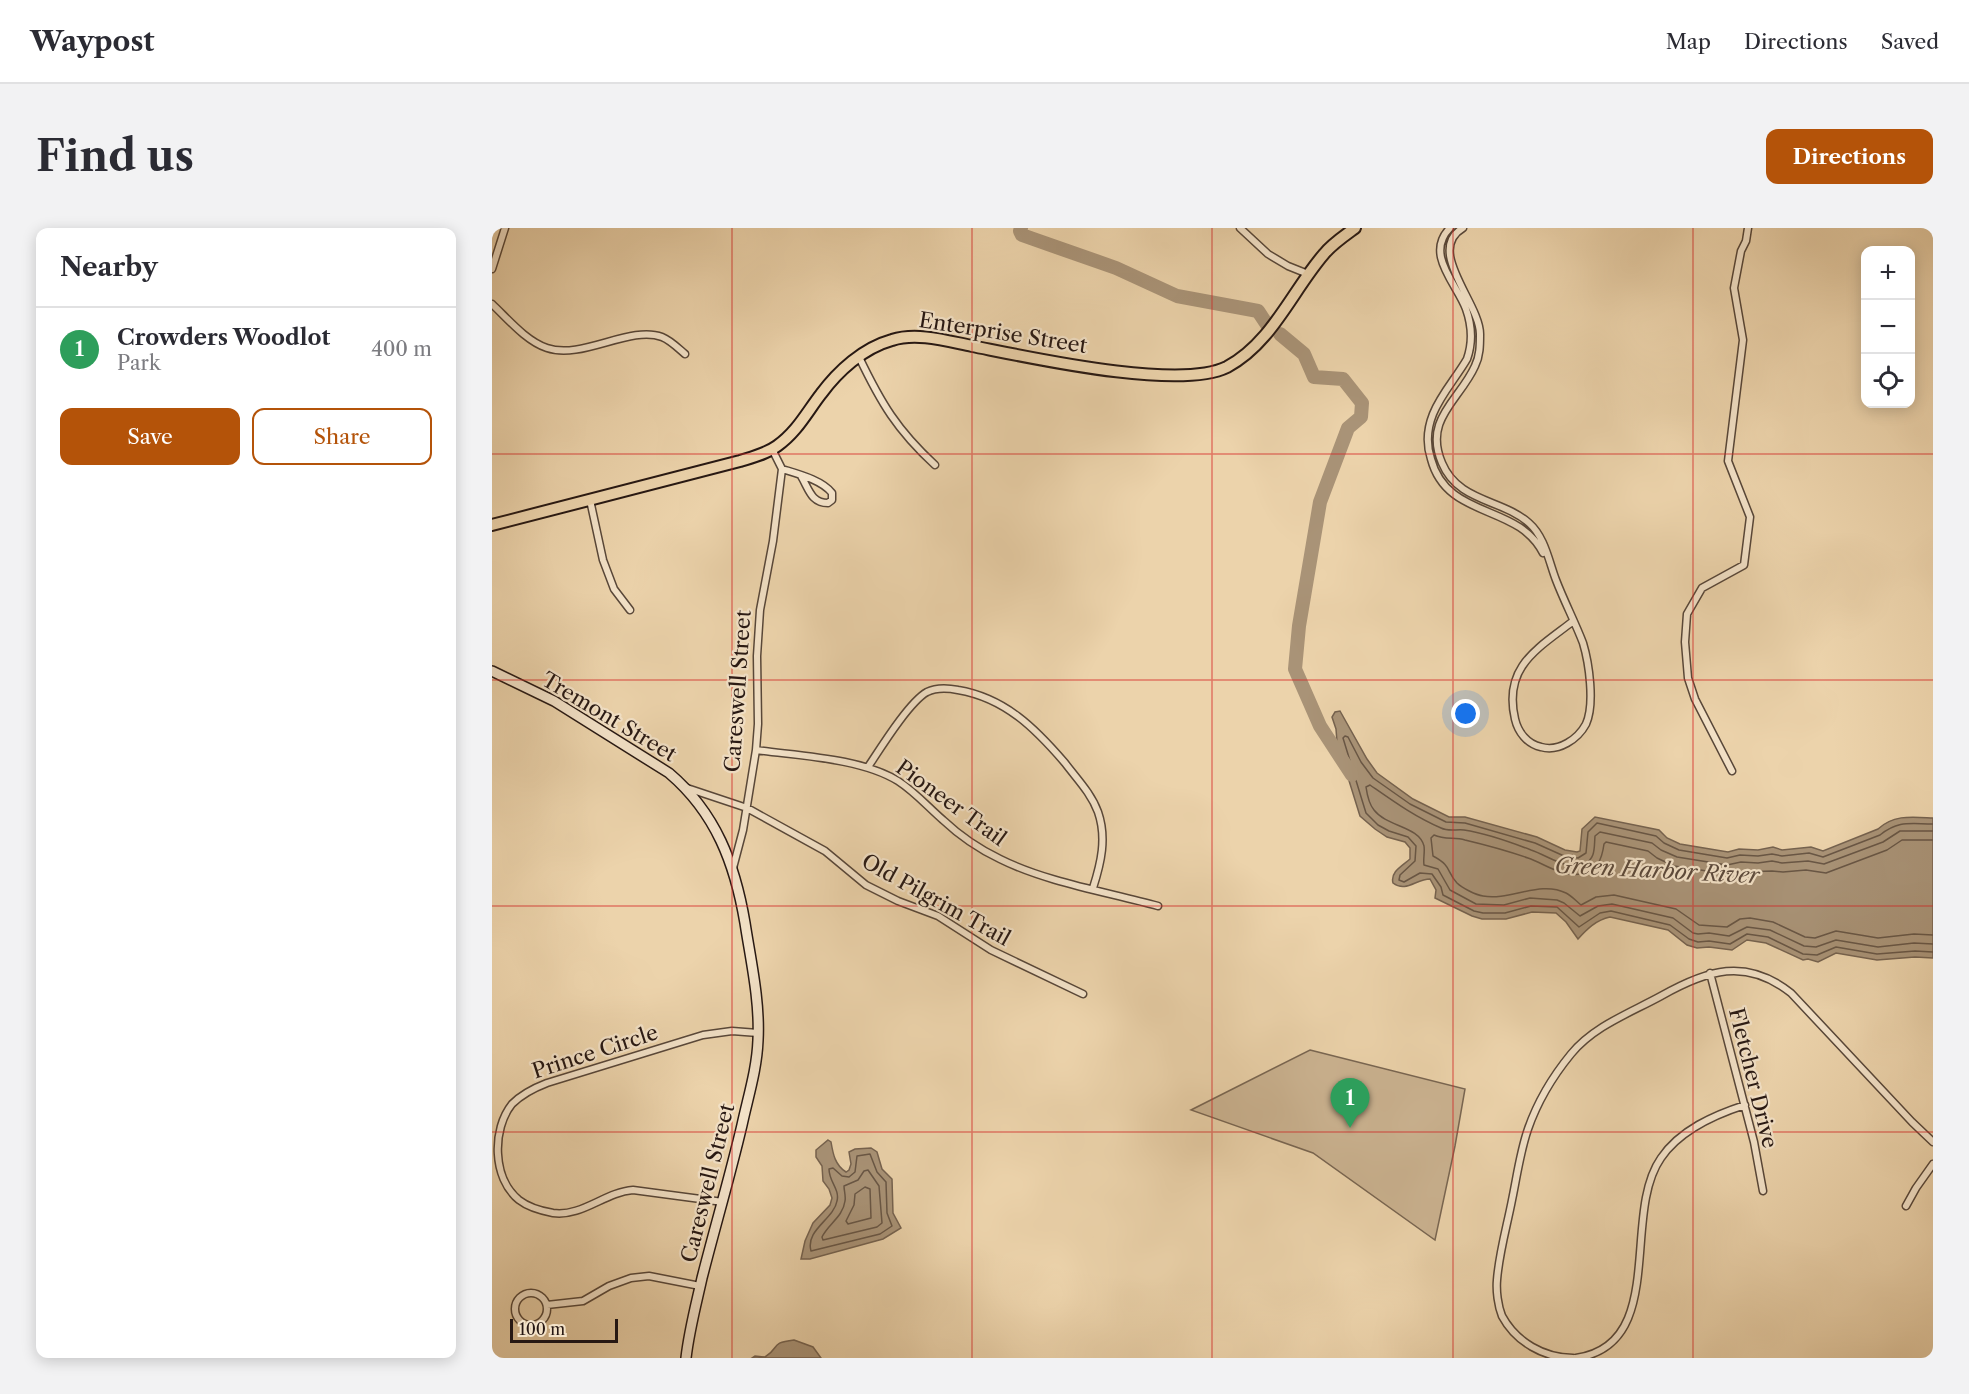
<!DOCTYPE html>
<html lang="en">
<head>
<meta charset="utf-8">
<style>
  body { margin:0; font-family:"Libre Caslon Text",serif; background:#f2f2f3; color:#2b2b33 }
  .controls { position:absolute; right:18px; top:18px; display:grid; overflow:hidden; border-radius:12px; box-shadow:0 3px 15px #0003 }
  .controls button { width:54px; height:54px; display:grid; place-items:center; padding:0; border:0; border-bottom:2px solid #e1e1e2; background:#fff; color:#2b2b33; font:30px sans-serif }
  .scale { position:absolute; left:18px; bottom:15px; width:108px; box-sizing:border-box; padding-left:6px; border:3px solid #271813; border-top:0; font-size:16px; line-height:21px; white-space:nowrap; color:#271813; -webkit-text-stroke:4px #f3e2c8; paint-order:stroke }
  .you { position:absolute; left:974px; top:486px; width:21px; height:21px; margin:-15px; border:4px solid #fff; border-radius:50%; background:#1a73e8; box-shadow:0 0 0 9px #1a73e833 }
  .badge { display:grid; place-items:center; width:39px; height:39px; border-radius:50%; background:#b45309; color:#fff; font-size:20px; font-weight:700 }
  .pin { position:absolute; translate:-50% -50px; filter:drop-shadow(0 2px 3px #0008) }
  .pin::after { content:''; position:absolute; top:32px; width:21px; height:18px; background:inherit; clip-path:polygon(0 0,100% 0,50% 100%) }
  .list { margin:0; padding:0; list-style:none }
  h2 { display:flex; justify-content:space-between; align-items:center; height:78px; margin:0; padding:0 24px; font-size:26px }
  h2 small { font-size:20px; font-weight:400; color:#7c7c81 }
  .list li { display:grid; grid-template-columns:39px 1fr auto; gap:18px; align-items:center; box-sizing:border-box; height:84px; padding:0 24px; border-top:2px solid #e1e1e2 }
  .list b { display:block; font-size:22px; white-space:nowrap }
  .list p { margin:0; font-size:20px; white-space:nowrap; color:#7c7c81 }
  .list em { font-size:20px; font-style:normal; color:#7c7c81 }
  .actions { display:flex; gap:12px; padding:18px 24px }
  .actions a { flex:1; padding:14px 0; border:2px solid #b45309; border-radius:12px; text-align:center; font-size:21px; color:#b45309 }
  .actions .main { background:#b45309; color:#fff }
  .icon { flex:none; width:33px; height:33px; fill:none; stroke:currentColor; stroke-width:2; stroke-linecap:round; stroke-linejoin:round }
  .map { position:relative; flex:none; width:1441px; height:1130px; overflow:hidden; border-radius:12px }
  header { display:flex; align-items:center; gap:36px; box-sizing:border-box; height:84px; padding:0 30px; background:#fff; border-bottom:2px solid #e1e1e2 }
  header strong { font-size:28px }
  nav { display:flex; gap:33px; margin-inline-start:auto; font-size:21px }
  .intro { display:flex; align-items:center; justify-content:space-between; box-sizing:border-box; height:144px; padding:0 36px }
  h1 { margin:0; font-size:42px }
  .button { padding:15px 27px; border-radius:12px; background:#b45309; color:#fff; font-size:21px; font-weight:700 }
  main { display:flex; gap:36px; padding:0 36px }
  aside { flex:1; background:#fff; border-radius:12px; box-shadow:0 3px 15px #0003 }
  .map>svg:first-child { display:block }
  .green { fill:#cbb391; stroke:#796652; stroke-width:1.5 }
  .water { fill:#a99377; stroke:#75624f; stroke-width:1.5 }
  .lines { fill:none; stroke-linecap:round; stroke-linejoin:round }
  .shore { stroke:#685645; stroke-width:1.5 }
  .river { stroke:#a99377; stroke-width:14 }
  .street-casing { stroke:#584739; stroke-width:9 }
  .secondary-casing { stroke:#271813; stroke-width:12 }
  .primary-casing { stroke:#271813; stroke-width:14 }
  .street { stroke:#f3e2c8; stroke-width:6 }
  .secondary { stroke:#f3e2c8; stroke-width:9 }
  .primary { stroke:#ecd3ab; stroke-width:10 }
  .grid { fill:none; stroke:#d62828; stroke-width:1.5; stroke-opacity:0.55 }
  .labels { text-anchor:middle; stroke-width:4.5; stroke-linejoin:round; paint-order:stroke }
  .street-label { font-size:21px; fill:#271813; stroke:#f3e2c8 }
  .water-label { font-size:22px; font-style:italic; fill:#5b493b; stroke:#f3e2c8 }
</style>
</head>
<body>
<header>
<strong>Waypost</strong>
<nav><a>Map</a><a>Directions</a><a>Saved</a></nav>
</header>
<div class="intro"><h1>Find us</h1><a class="button">Directions</a></div>
<main>
<aside>
<h2>Nearby<small></small></h2>
<ul class="list">
<li><span class="badge" style="background:#2e9e5b">1</span><div><b>Crowders Woodlot</b><p>Park</p></div><em>400 m</em></li>
</ul>
<div class="actions"><a class="main">Save</a><a>Share</a></div>
</aside>
<div class="map">
<svg width="1441" height="1130" viewBox="0 0 1441 1130">
  <rect width="100%" height="100%" fill="#ecd3ab"/>
  <filter id="stains"><feTurbulence type="fractalNoise" baseFrequency=".00333" numOctaves="4"/><feColorMatrix values="0 0 0 0 .2 0 0 0 0 .09 0 0 0 0 .02 0 0 0 .5 -.17"/></filter>
  <radialGradient id="worn" r=".72"><stop offset=".6" stop-color="#630" stop-opacity="0"/><stop offset="1" stop-color="#630" stop-opacity=".3"/></radialGradient>
  <path class="green" d="M818,822l155,39 -10,57 -20,94 -122,-87 -122,-43z"/>
  <path class="water" d="M848,483l27,48 10,14 36,26 36,18h16l72,20 28,13 12,2 3,-1 2,-22 13,-12 64,13 8,8 13,6 48,8 11,-3 19,1 15,-3 9,3 29,-3 12,4 55,-22c16,-15 35,-12 55,-11v140l-18,-1 -38,3 -41,-7 -18,9 -10,-3 -5,1 -37,-17 -19,-3 -15,10 -23,-3 -12,1 -10,-3 -19,-15 -58,-13c-14,3 -23,12 -32,22l-12,-17 -10,-9 -24,-1 -26,7h-24l-10,-3 -37,-18 1,-8 -6,-11c-14,0 -24,14 -37,4 -3,-11 9,-17 17,-24v-11l-5,-6 -18,-5 -12,-8 -15,-13 -23,-74 -1,-13 -4,-12 3,-5z
    M336,912l3,2c2,12 4,23 15,30l3,-2 2,-6 -2,-12 6,-3 16,-1 6,4 5,17 10,10 1,34 8,15 -18,11 -73,20h-9l4,-18 8,-18 17,-18 2,-7 -3,-9 -6,-8 -1,-15 -6,-9v-7z
    M302,1112l19,7 8,11h-69l3,-2 10,1c16,-10 4,-14 29,-17z"/>
  <g class="lines">
    <path class="shore" d="M1441,596c-23,0 -34,-4 -53,11l-57,22 -14,-4 -27,3 -10,-2 -14,2 -18,-1 -13,3 -48,-8 -15,-7 -8,-7 -59,-13 -9,9 -2,21 -8,5 -14,-2 -29,-13 -70,-20 -19,-1 -36,-18 -37,-26 -12,-16 -13,-25 -3,-1 -2,2 23,75 12,12 11,6 19,6 8,9 -1,15 -15,14 -1,5 5,2 16,-9 12,1 9,13 2,8 31,16 9,2h22l26,-7 26,1 22,20 21,-14 11,-2 59,14 19,14 9,3 11,-1 21,3 17,-10 21,3 35,17 14,1 19,-8 41,7 38,-3 18,1
      M1441,603h-33l-17,11 -59,22 -16,-3 -26,2 -10,-2 -14,2 -17,-1 -14,3 -50,-8 -16,-7 -9,-7 -52,-11 -5,4c-1,11 1,23 -11,28 -17,7 -37,-9 -53,-14 -18,-7 -47,-17 -67,-20 -8,-1 -15,2 -23,-2 -26,-11 -48,-27 -71,-43l-4,2c1,7 3,17 8,23 13,17 45,16 50,36 1,6 -1,13 0,19l14,4 12,21 26,14 28,1 26,-7 27,2 7,3 16,13 18,-10 14,-2 61,14 20,15 5,1 11,-1 20,3 18,-9 23,3 34,16 12,1 20,-7 42,7 36,-4 19,1
      M1441,612h-31l-15,10 -61,23 -20,-3 -23,2 -11,-1 -30,1 -15,2 -53,-8 -17,-8 -9,-7 -42,-9 -2,2c-2,15 -7,28 -23,30 -20,3 -36,-10 -53,-16 -20,-7 -42,-13 -63,-18 -11,-3 -20,0 -31,-5l-3,3 2,18c19,10 13,15 24,27 5,5 19,12 26,13 27,5 57,-16 83,-3 6,3 10,8 15,12l15,-8 18,-2 62,14 23,16 28,2 13,-8 10,-1 23,4 32,15 10,1 21,-7 42,7 36,-4 19,1
      M378,926l7,18 9,10 1,31 5,13 -12,8 -69,17c-6,-21 23,-32 26,-50 3,-12 -8,-19 -8,-32l4,-1 9,8 7,1 6,-5 2,-16z
      M376,942l11,16 3,37 -5,4 -54,13 -1,-3c6,-13 21,-20 23,-36 1,-5 -1,-10 -1,-15l14,-6 6,-9z
      M373,959l5,2 1,29 -23,6 -2,-3 8,-16 1,-11z"/>
    <path class="river" d="M529,0l-1,3 2,4 94,33 61,28 81,15 10,15
      M788,106l24,20 10,23 29,2 19,24 -1,14 -13,11 -28,74 -21,124 -4,43 25,57 32,49"/>
    <g class="street-casing">
      <path id="street" d="M748,0l28,26 20,12 20,8
        M958,0c-26,26 7,56 16,81 6,17 7,33 1,50 -11,19 -26,35 -34,55 -6,15 -7,30 -2,45 16,61 87,44 112,94
        M971,0c-38,22 17,75 17,106 0,11 0,22 -5,32 -15,34 -52,53 -33,97 16,39 60,36 87,60 16,14 20,39 27,57 8,21 19,42 27,63 6,20 12,61 3,81 -8,15 -27,28 -45,23 -14,-3 -23,-15 -26,-28 -12,-52 22,-70 57,-97
        M0,41l13,-41
        M0,76c16,15 34,37 55,44 35,12 83,-23 115,-11 8,3 16,11 23,17
        M367,129c22,46 38,73 76,108
        M290,241c16,5 40,11 50,24v7l-4,3c-17,0 -19,-14 -27,-27
        M98,272l13,60 11,29 16,21
        M264,522c43,6 105,8 142,31 17,11 30,26 45,39 17,16 36,29 57,39 46,23 107,33 158,47
        M376,539c12,-18 41,-65 59,-75 10,-5 21,-4 31,-2 47,8 77,38 107,73 12,16 26,30 33,49 9,26 3,51 -5,76
        M1240,543l-37,-72 -7,-21 -3,-36 2,-28 15,-26 42,-23 6,-48 -22,-56 15,-121 -9,-52 7,-37 5,-10 2,-13
        M195,560l60,20 78,43 41,34 32,16 40,15 53,34 92,44
        M241,640l10,-38 13,-80 2,-26 -1,-68 3,-46 13,-69 9,-72 -10,-20
        M1218,745l44,169 9,49
        M231,974l-90,-12c-28,2 -51,27 -80,23 -11,-2 -25,-6 -34,-13 -27,-22 -27,-71 -7,-96 10,-10 22,-16 35,-21l156,-48 29,-4 26,2
        M1414,978l10,-18 17,-24
        M23 1081a16 16 0 1 1 32 0a16 16 0 1 1-32 0Z
        M55,1077l36,-4 26,-15 22,-8 18,-2 51,10
        M1081,1130c-29,0 -57,-16 -71,-42 -4,-10 -6,-25 -5,-36 2,-27 10,-54 15,-80 5,-24 8,-48 16,-71 9,-26 25,-53 43,-75 23,-28 59,-41 90,-58 46,-26 85,-39 130,-3l121,129 21,20
        M1084,1130c92,-13 45,-143 85,-200 19,-28 53,-43 84,-53"/>
    </g>
    <g class="secondary-casing">
      <path id="secondary" d="M0,443l62,30 115,72c47,40 66,91 76,150 6,39 15,78 13,117 -1,29 -10,57 -16,85 -12,51 -27,102 -40,153 -6,27 -13,53 -16,80"/>
    </g>
    <g class="primary-casing">
      <path id="primary" d="M0,297l248,-64c13,-4 26,-7 37,-15 20,-14 30,-34 44,-52 17,-23 42,-46 71,-54 25,-8 55,1 80,6 56,11 207,45 255,21 45,-24 65,-76 97,-113 8,-10 20,-18 31,-26"/>
    </g>
    <use href="#street" class="street"/>
    <use href="#secondary" class="secondary"/>
    <use href="#primary" class="primary"/>
  </g>
  <path class="grid" d="M240,0v1130M480,0v1130M720,0v1130M961,0v1130M1201,0v1130M0,226h1441M0,452h1441M0,678h1441M0,904h1441"/>
  <g class="labels">
    <g class="street-label">
      <text transform="translate(511 105) rotate(9)" y="7">Enterprise Street</text>
      <text transform="translate(246 463) rotate(-86)" y="7">Careswell Street</text>
      <text transform="translate(117 489) rotate(31)" y="7">Tremont Street</text>
      <text transform="translate(459 575) rotate(36)" y="7">Pioneer Trail</text>
      <text transform="translate(444 672) rotate(29)" y="7">Old Pilgrim Trail</text>
      <text transform="translate(103 824) rotate(-18)" y="7">Prince Circle</text>
      <text transform="translate(1261 850) rotate(76)" y="7">Fletcher Drive</text>
      <text transform="translate(216 955) rotate(-76)" y="7">Careswell Street</text>
    </g>
    <g class="water-label">
      <text transform="translate(1165 642) rotate(3)" y="8">Green Harbor River</text>
    </g>
  </g>
  <rect width="100%" height="100%" filter="url(#stains)"/>
  <rect width="100%" height="100%" fill="url(#worn)"/>
</svg>
<div class="controls">
<button>+</button>
<button>−</button>
<button><svg class="icon" aria-label="locate" viewBox="0 0 24 24"><circle cx="12" cy="12" r="6"/><path d="M12 2v4M12 18v4M2 12h4M18 12h4"/></svg></button>
</div>
<div class="scale">100 m</div>
<div class="you"></div>
<div class="pin badge" style="left:858px;top:900px;background:#2e9e5b">1</div>
</div>
</main>
</body>
</html>
